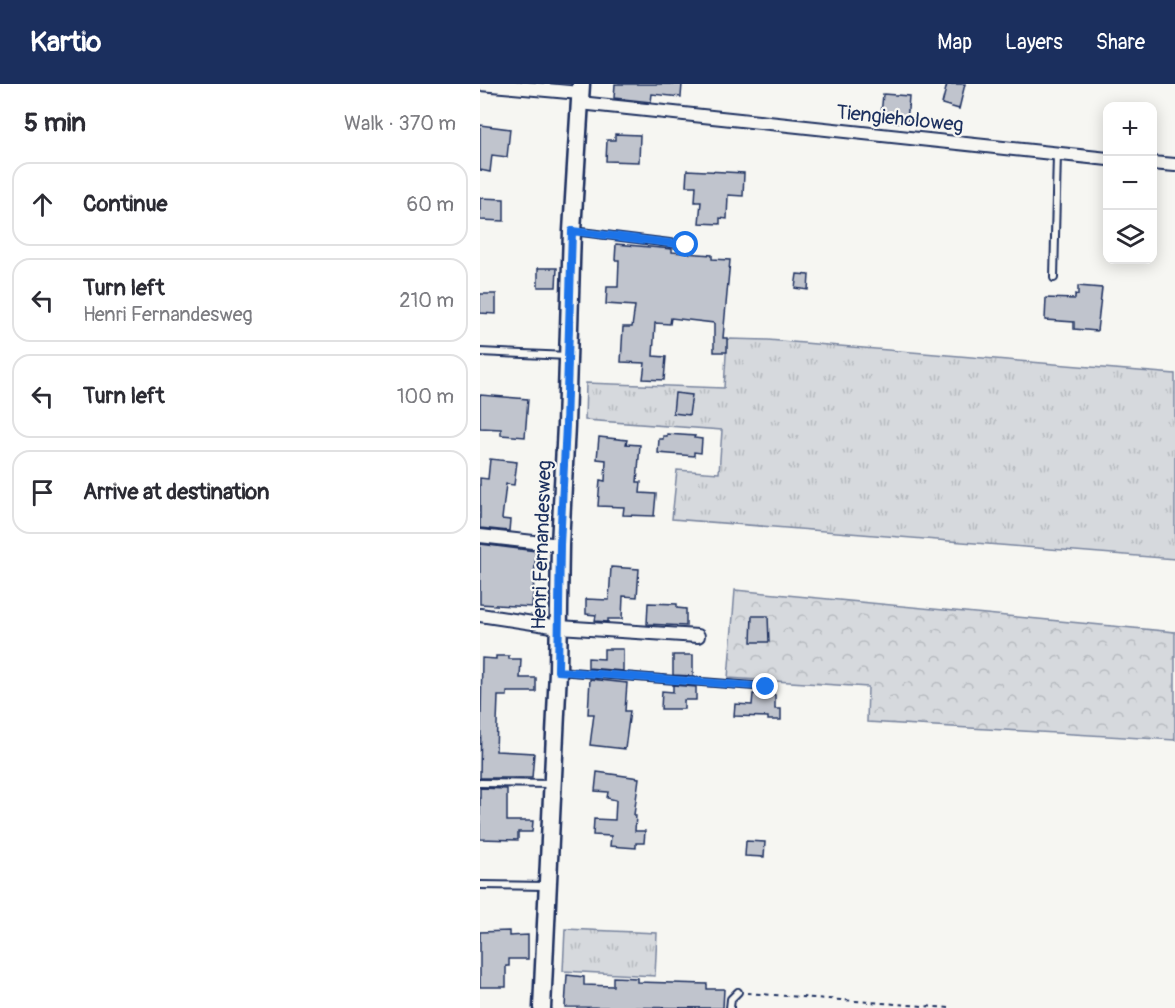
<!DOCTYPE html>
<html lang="en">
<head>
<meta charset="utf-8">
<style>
  body { margin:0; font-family:Pangolin,sans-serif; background:#f2f2f3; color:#2b2b33 }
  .controls { position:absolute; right:18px; top:18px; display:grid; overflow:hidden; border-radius:12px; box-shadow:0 3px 15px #0003 }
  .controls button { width:54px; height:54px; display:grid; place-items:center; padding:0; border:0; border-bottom:2px solid #e1e1e2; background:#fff; color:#2b2b33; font:30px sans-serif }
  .stop { position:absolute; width:18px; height:18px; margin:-14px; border:4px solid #1a73e8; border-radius:50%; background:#fff }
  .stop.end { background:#1a73e8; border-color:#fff; box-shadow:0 2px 6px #0008 }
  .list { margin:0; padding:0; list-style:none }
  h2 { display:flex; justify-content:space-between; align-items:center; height:78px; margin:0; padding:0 24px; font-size:26px }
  h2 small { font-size:20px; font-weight:400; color:#7c7c81 }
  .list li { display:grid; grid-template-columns:39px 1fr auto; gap:18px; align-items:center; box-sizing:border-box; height:84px; margin:0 12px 12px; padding:0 12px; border:2px solid #e1e1e2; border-radius:18px }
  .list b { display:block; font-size:22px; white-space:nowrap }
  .list p { margin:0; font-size:20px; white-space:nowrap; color:#7c7c81 }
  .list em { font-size:20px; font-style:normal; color:#7c7c81 }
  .icon { flex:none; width:33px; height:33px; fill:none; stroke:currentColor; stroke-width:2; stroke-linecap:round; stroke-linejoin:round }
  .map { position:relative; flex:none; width:695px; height:924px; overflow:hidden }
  header { display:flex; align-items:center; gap:36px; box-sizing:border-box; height:84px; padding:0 30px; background:#1b2f5e; color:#fff }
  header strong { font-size:28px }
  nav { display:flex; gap:33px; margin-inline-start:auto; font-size:21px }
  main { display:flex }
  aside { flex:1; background:#fff }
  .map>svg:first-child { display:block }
  .grass { fill:url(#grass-tufts); stroke:#78849e; stroke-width:1.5 }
  .forest { fill:url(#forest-crowns); stroke:#78849e; stroke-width:1.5 }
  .building { fill:#c0c4cd; stroke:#1b2f5e; stroke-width:1.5 }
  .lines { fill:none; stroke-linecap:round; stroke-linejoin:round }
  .lane-casing { stroke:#1b2f5e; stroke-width:10 }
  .street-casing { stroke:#1b2f5e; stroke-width:16 }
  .secondary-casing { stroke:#1b2f5e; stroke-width:21 }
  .path { stroke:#1b2f5e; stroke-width:2; stroke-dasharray:4.5 4.5; stroke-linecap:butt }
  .lane { stroke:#f6f6f2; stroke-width:6 }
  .street { stroke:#f6f6f2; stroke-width:12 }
  .secondary { stroke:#f6f6f2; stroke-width:16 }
  .route { stroke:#1a73e8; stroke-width:8 }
  .labels { text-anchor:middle; stroke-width:4.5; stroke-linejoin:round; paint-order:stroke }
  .street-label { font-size:20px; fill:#1b2f5e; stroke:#f6f6f2 }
</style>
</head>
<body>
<header>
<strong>Kartio</strong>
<nav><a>Map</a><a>Layers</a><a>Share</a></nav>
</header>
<main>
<aside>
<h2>5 min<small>Walk · 370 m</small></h2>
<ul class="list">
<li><svg class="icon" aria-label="ahead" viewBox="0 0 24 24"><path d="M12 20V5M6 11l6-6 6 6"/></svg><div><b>Continue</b></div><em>60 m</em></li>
<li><svg class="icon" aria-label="left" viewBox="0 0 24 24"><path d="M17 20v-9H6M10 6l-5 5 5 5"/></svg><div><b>Turn left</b><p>Henri Fernandesweg</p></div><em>210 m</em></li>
<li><svg class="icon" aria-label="left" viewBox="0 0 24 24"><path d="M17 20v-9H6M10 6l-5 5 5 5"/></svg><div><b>Turn left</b></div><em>100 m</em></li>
<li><svg class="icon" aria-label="arrive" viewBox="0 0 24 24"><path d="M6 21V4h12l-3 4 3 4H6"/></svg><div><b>Arrive at destination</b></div></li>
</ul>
</aside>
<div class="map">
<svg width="695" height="924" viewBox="0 0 695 924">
  <defs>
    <pattern id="grass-tufts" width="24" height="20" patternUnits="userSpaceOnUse" patternTransform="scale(1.5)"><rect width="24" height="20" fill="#d6d9dd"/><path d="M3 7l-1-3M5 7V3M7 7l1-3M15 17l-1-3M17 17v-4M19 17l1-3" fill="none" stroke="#b7bbc0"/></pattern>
    <pattern id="forest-crowns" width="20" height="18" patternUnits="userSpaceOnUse" patternTransform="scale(1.5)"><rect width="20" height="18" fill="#d6d9dd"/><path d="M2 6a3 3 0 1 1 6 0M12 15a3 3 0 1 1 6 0" fill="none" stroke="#b7bbc0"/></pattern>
  </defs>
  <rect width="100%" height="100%" fill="#f6f6f2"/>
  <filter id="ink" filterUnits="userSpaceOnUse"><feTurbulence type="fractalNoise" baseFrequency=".0167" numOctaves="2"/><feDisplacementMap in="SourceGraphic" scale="12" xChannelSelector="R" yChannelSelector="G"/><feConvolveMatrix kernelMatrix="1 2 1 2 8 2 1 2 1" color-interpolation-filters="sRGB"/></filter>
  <g filter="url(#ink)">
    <path class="grass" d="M247,255l41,1 407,34v185l-503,-40 5,-49 42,3 3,-43 -137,-10 1,-37 138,5z
      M85,845l92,4 -2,43 -92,-5z"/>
    <path class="forest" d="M255,506l440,42v108l-308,-18 1,-35 -140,-9z"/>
    <path class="building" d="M135,0h67l-1,13 -29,-3 -1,8 -37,-4z
      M467,0h18l-6,25 -17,-5z
      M403,10l26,2 -2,27 -19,-2v-5l-7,-1z
      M0,41l30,4 -3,28 -15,-2 -2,17 -10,-2z
      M135,50l25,1 -1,27 -33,-1 1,-21h8z
      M207,86l57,3 -1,23 -15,-1 -1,24 -7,-1v6l-21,-1 2,-21h-6l1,-16h-10z
      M0,114l24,1v22l-24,-1z
      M136,160l56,5v3l40,3v4l18,1 -7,78h4v14h-13v-29l-43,-5 -1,6 -15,-1 -2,33 13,1 -2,23 -21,-1 2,-16 -24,-1 2,-35h9l3,-21 -29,-2 1,-17h11l1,-27h-4z
      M58,184h19l-1,19h-18z
      M317,190l12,1 -1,15 -13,-2z
      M598,202l24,2 -5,43 -23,-2v-7l-29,-2 1,-22 29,1v-5l3,1z
      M0,210h16v20l-16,-1z
      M195,309l17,2 -3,20 -16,-2z
      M0,311l48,4 -3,38 -24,-2v-6l-21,-1z
      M187,350l28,2 -1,2 8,1 -1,14 -7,-1v4l-36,-3 1,-14h4v-3h4z
      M119,353l28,3 -1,4 14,1 -3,37h4l-1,11 16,1 -2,22 -31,-1 1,-8 -26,-1 2,-26 5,1 1,-21 -9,-1z
      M10,375l27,3 -3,23 -8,-1 -4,35 8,1 -1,11 -29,-3v-50l8,1z
      M0,460l56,7 -4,56 -52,-3z
      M131,483l28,2 -2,28 -14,-1 -1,23h-14v3l-13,-1 1,-6 -10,-1v-15l23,1z
      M168,519l29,1v4l9,1v17l-39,-2z
      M272,532h16l1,26h-18z
      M124,565h19v22l-35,-3v-10l16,1z
      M193,571h20v21l-20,-1z
      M16,572h13v3h12l-1,19h16v14h-29v4h-9l-2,55 38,2 -2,25h-52l2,-120 14,1z
      M110,595l37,4 -2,28h5l-5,38 -35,-4 4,-31h-6z
      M193,601l23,2v13h-12v9h-23l1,-18 11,1z
      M273,610l22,1v14h6v11h-13v-3l-34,-1 1,-12 17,1z
      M117,688l42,6 -5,37h2l-1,16h10l-1,12h-8v5l-26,-2 1,-10 -18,-1 1,-16 21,1 1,-20 -9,-2 1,-6 -13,-1z
      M0,704l27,1v32h26l-1,11h-14v8l-38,-1z
      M266,757l19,1 -1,15 -19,-1z
      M29,847v5l19,-1v24h-19v7h-3v21h-26v-55z
      M87,891l17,2v8l29,1v-9l24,1v4l70,2v5h17l-1,19 -158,-1z"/>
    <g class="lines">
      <g class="lane-casing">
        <path id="lane" d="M93,147l113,14
          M574,194l3,-124
          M0,268l88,4
          M78,587l209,16
          M0,699l72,1
          M0,801l66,1
          M250,924l1,-9 7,-7"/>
      </g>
      <g class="street-casing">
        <path id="street" d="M0,0l100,9
          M100,19l528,56
          M672,79l23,2
          M0,452l80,9
          M0,531l79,12 139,9"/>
      </g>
      <g class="secondary-casing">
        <path id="secondary" d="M62,924l16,-337 2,-126 6,-120 6,-194 9,-147"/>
      </g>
      <path class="path" d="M267,909l203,15"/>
      <use href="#lane" class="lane"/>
      <use href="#street" class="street"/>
      <use href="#secondary" class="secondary"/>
    </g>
  </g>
  <g class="lines" filter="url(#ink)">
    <path class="route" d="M206,161l-114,-14 -6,194 -6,120 -2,126 208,16"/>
  </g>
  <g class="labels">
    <g class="street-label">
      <text transform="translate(420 34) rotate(6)" y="7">Tiengieholoweg</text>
      <text transform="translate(61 461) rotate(-88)" y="7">Henri Fernandesweg</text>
    </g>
  </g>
</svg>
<div class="controls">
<button>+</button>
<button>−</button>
<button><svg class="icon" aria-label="layers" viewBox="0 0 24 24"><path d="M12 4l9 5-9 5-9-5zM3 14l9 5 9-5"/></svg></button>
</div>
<div class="stop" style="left:206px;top:161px"></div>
<div class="stop end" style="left:286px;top:603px"></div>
</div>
</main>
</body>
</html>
